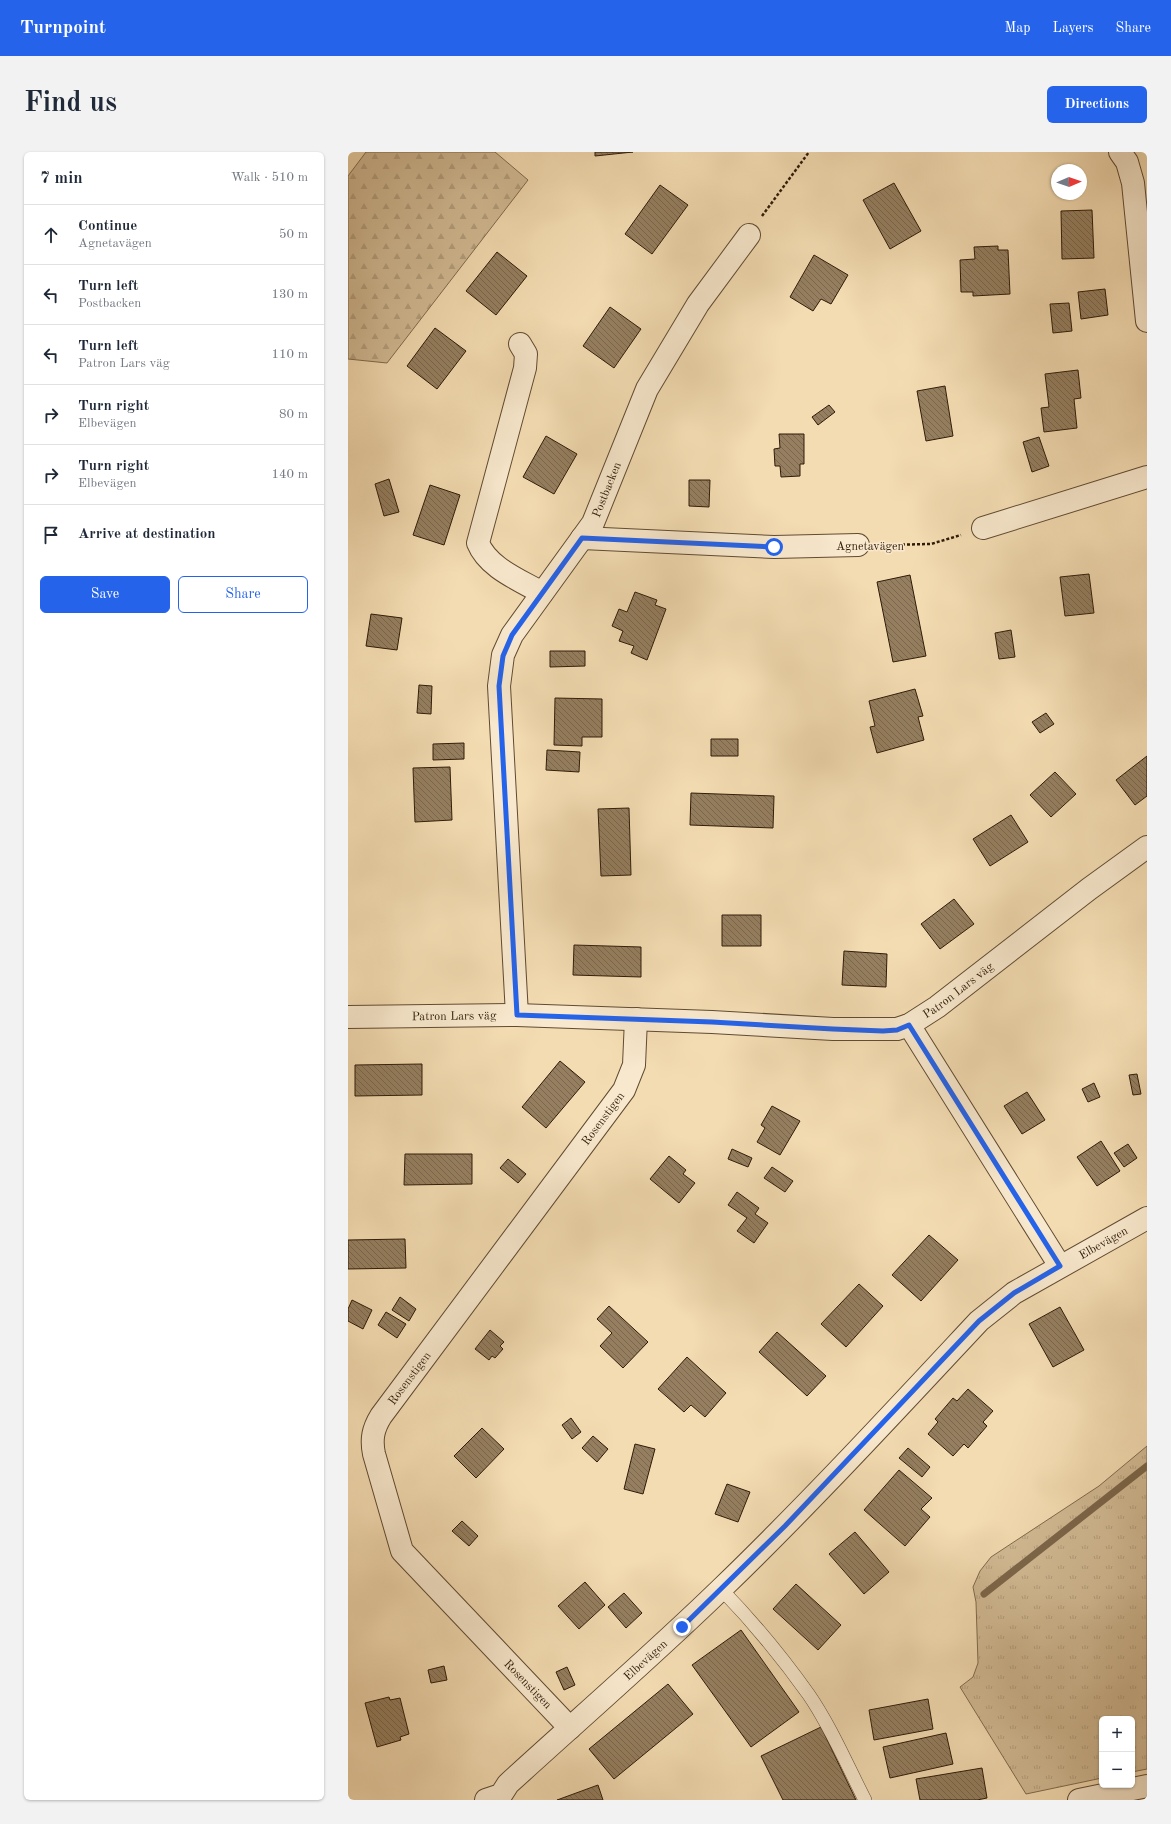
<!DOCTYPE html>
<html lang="en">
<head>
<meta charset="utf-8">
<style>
  body { margin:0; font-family:"Old Standard TT",serif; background:#f2f2f3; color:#1f2937 }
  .controls { position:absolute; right:12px; bottom:12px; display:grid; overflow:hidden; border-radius:6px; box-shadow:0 1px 3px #0004 }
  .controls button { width:36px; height:36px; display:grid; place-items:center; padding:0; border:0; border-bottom:1px solid #e0e1e3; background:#fff; color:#1f2937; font:20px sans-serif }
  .compass { position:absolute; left:703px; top:12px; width:36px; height:36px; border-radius:50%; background:#fff; box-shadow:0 1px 3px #0004; rotate:88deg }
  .stop { position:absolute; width:12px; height:12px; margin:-9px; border:3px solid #2563eb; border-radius:50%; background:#fff }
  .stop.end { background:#2563eb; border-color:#fff; box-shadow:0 1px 4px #0008 }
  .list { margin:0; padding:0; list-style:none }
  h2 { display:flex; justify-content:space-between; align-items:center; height:52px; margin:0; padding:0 16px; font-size:17px }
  h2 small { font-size:13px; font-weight:400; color:#747a83 }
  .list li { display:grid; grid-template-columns:26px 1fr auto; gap:12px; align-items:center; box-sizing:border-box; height:60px; padding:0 16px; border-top:1px solid #e0e1e3 }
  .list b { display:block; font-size:15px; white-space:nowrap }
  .list p { margin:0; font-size:13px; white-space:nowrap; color:#747a83 }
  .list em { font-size:13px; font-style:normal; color:#747a83 }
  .actions { display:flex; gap:8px; padding:12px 16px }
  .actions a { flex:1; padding:9px 0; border:1px solid #2563eb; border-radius:6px; text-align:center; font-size:14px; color:#2563eb }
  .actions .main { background:#2563eb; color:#fff }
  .icon { flex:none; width:22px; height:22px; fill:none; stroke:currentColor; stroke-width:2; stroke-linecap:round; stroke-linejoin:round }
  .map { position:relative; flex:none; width:799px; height:1648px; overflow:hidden; border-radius:6px }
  header { display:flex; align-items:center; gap:24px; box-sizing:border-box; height:56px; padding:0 20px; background:#2563eb; color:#fff }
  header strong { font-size:19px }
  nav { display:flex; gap:22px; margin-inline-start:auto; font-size:14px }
  .intro { display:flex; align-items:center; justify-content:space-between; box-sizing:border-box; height:96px; padding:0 24px }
  h1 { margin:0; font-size:28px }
  .button { padding:10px 18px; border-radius:6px; background:#2563eb; color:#fff; font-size:14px; font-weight:700 }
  main { display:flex; gap:24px; padding:0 24px }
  aside { flex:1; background:#fff; border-radius:6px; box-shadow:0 1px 3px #0004 }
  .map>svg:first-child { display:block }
  .grass { fill:url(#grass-tufts); stroke:#806b4e }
  .forest { fill:url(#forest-firs); stroke:#806b4e }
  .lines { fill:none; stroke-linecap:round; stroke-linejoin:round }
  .stream { stroke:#7d674b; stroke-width:7 }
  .building { fill:url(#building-back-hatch); stroke:#2e1b08 }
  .service-casing { stroke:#604b32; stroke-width:14 }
  .minor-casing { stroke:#604b32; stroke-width:24 }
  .path { stroke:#2e1b08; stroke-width:2.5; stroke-dasharray:3 2; stroke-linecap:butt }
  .service { stroke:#f8e8cd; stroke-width:13 }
  .minor { stroke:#f8e8cd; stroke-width:22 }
  .route { stroke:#2563eb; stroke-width:5 }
  .labels { text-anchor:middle; stroke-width:3; stroke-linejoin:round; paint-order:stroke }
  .street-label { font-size:12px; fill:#2e1b08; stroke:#f8e8cd }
</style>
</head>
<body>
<header>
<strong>Turnpoint</strong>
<nav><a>Map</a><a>Layers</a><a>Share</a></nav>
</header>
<div class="intro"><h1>Find us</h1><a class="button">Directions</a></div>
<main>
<aside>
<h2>7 min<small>Walk · 510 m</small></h2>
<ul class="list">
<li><svg class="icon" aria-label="ahead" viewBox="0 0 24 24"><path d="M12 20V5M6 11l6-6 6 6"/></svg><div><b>Continue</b><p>Agnetavägen</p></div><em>50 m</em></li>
<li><svg class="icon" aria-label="left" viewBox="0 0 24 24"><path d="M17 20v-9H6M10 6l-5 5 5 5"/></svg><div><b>Turn left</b><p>Postbacken</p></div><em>130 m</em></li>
<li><svg class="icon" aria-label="left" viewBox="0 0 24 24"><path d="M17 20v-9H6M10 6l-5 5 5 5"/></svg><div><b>Turn left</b><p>Patron Lars väg</p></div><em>110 m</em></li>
<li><svg class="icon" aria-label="right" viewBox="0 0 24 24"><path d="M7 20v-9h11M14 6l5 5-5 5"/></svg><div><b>Turn right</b><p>Elbevägen</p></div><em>80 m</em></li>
<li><svg class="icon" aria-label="right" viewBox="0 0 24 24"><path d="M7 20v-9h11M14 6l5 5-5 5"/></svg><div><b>Turn right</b><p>Elbevägen</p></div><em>140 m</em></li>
<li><svg class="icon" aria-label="arrive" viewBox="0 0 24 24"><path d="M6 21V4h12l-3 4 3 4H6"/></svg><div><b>Arrive at destination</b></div></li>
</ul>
<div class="actions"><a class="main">Save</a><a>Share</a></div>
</aside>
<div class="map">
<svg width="799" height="1648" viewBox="0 0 799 1648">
  <defs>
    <pattern id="grass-tufts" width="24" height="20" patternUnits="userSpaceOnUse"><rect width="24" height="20" fill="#d2bb95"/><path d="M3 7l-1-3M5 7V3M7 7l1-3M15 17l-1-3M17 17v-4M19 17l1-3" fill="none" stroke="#b5a07f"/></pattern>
    <pattern id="forest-firs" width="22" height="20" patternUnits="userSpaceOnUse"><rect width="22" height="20" fill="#d2bb95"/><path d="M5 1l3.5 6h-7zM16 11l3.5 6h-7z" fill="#b5a07f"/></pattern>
    <pattern id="building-back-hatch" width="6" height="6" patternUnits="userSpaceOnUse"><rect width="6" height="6" fill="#957f60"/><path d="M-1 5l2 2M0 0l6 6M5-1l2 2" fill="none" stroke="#7a674d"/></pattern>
  </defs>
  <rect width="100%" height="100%" fill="#f4dcb2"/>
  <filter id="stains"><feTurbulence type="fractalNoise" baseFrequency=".005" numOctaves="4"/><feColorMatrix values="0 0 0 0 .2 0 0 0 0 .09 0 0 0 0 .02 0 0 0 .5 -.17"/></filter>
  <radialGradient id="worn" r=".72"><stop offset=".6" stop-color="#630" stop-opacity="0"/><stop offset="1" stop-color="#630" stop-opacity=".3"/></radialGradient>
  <path class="grass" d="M799,1294v323l-15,3v-53h-30v59l-76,16 -66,-107 13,-10 5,-14 -2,-61 -3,-15 7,-16 11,-14 108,-71z"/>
  <path class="forest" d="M18,0h129l33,28 -141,183 -39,-4v-183z"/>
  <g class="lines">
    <path class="stream" d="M636,1442l163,-128"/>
  </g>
  <path class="building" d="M247,0h38l-38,4z
    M546,31l27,48 -31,18 -27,-49z
    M312,33l28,20 -36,49 -27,-20z
    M744,58l2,48 -32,1 -1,-48z
    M650,94v4h10l2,44 -37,2v-4h-12l-1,-32 15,-1 -1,-12z
    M149,100l30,24 -31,39 -30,-24z
    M466,103l34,20 -17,29 -10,-5 -8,12 -23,-14z
    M757,137l3,26 -27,4 -3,-27z
    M721,151l3,28 -19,2 -3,-29z
    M262,155l31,22 -27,39 -31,-22z
    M87,176l31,23 -29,38 -30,-23z
    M730,218l3,28 -7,1 3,29 -33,4 -3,-24 8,-1 -4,-33z
    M597,234l8,50 -27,5 -9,-50z
    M481,253l6,7 -17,13 -6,-8z
    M431,282h25v30h-4v12l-19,1 -1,-11h-5l-1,-17 6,-1z
    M198,284l31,18 -23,40 -31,-17z
    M691,285l10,29 -17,6 -9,-30z
    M41,327l10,33 -15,4 -9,-32z
    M341,328h21l-1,27 -20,-1z
    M82,333l30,10 -16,50 -31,-10z
    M741,422l5,39 -29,3 -5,-39z
    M562,423l16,81 -33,6 -16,-80z
    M287,440l22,8 -2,5 11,4 -19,51 -16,-7 3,-7 -15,-5 4,-10 -11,-5 7,-17 8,3z
    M23,462l31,4 -5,32 -31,-4z
    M663,478l4,27 -16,2 -4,-26z
    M202,499h35v15l-35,1z
    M71,533l13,1 -1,28 -14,-1z
    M567,537l8,27 -5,1 6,23 -47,13 -7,-26 5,-1 -6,-25z
    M207,546l47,1v38h-20v9l-28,-1z
    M698,561l8,11 -14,9 -8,-11z
    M363,587h27v17h-27z
    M116,591v16l-31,1v-16z
    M199,598l33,2 -1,20 -33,-2z
    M799,604v40l-12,9 -19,-25z
    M102,615l2,53 -37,2 -2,-54z
    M707,620l21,22 -25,23 -21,-22z
    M343,641l83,3 -1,32 -83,-3z
    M281,656l2,67 -30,1 -3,-67z
    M663,663l17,27 -38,24 -17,-27z
    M606,747l20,25 -34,25 -19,-25z
    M374,763h39v31h-39z
    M226,793l67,2v30l-68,-2z
    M496,799l43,3 -1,33 -44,-2z
    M212,909l25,21 -39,46 -24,-21z
    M74,912v31l-67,1v-31z
    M789,922l4,20 -8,1 -4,-20z
    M746,931l6,14 -12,5 -6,-13z
    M679,940l18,28 -23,14 -18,-28z
    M424,954l28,15 -20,34 -23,-13 8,-14 -4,-3z
    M753,989l19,30 -23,15 -20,-29z
    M780,992l9,14 -13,9 -10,-14z
    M384,997l20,9 -4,9 -20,-8z
    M57,1002h67v30l-68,1z
    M321,1004l17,14 -3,4 12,9 -16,20 -29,-24z
    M160,1007l18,15 -8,9 -18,-15z
    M424,1015l21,14 -8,11 -21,-14z
    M389,1040l22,16 -4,6 13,9 -14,20 -17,-12 10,-13 -19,-13z
    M581,1083l29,25 -37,41 -29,-26z
    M57,1087l1,29 -58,1v-29z
    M511,1132l24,22 -37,41 -25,-23z
    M52,1145l16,12 -7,12 -17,-11z
    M4,1148l20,10 -9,19 -15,-8v-12z
    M261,1154l39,36 -25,26 -23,-22 12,-13 -15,-14z
    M712,1155l24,43 -31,17 -24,-43z
    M38,1160l20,12 -9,14 -19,-13z
    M142,1178l14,12 -4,4 3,3 -8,9 -3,-2 -3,4 -14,-11z
    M429,1180l49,44 -19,20 -48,-44z
    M339,1205l39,36 -21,24 -14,-12 -7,7 -26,-23z
    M620,1237l25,22 -10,11 4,4 -19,22 -4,-4 -11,12 -25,-22 10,-12 -3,-3 18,-21 4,3z
    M223,1266l10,14 -9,7 -10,-14z
    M134,1276l22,21 -28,29 -22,-22z
    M245,1284l15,13 -11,13 -15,-14z
    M287,1292l20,5 -12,45 -19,-5z
    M560,1296l22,19 -8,10 -23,-19z
    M551,1318l33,28 -11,11 9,8 -25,29 -41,-36z
    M379,1332l23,8 -12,30 -23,-8z
    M114,1369l16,15 -9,10 -17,-15z
    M507,1380l34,40 -25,22 -35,-40z
    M237,1430l20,23 -26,24 -21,-23z
    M448,1432l45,41 -23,25 -45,-41z
    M276,1441l18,20 -16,15 -18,-21z
    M393,1478l58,82 -48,35 -59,-82z
    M96,1514l3,14 -16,3 -3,-13z
    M219,1515l8,18 -11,5 -8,-18z
    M320,1532l25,30 -79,65 -25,-30z
    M41,1545l1,3 10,-2 9,36 -9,3 1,3 -24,7 -12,-44z
    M580,1547l5,30 -59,11 -5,-30z
    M473,1575l35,73h-73l-22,-44z
    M598,1581l7,31 -63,14 -7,-31z
    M634,1616l5,30 -10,2h-57l-4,-21z
    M250,1633l5,15h-46z"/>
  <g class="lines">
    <g class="service-casing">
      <path id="service" d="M373,1437c32,33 61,68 88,106 22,32 38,70 56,105"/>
    </g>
    <g class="minor-casing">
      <g id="minor">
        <path d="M772,0l7,10 6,21 14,138"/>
        <path d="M172,192l6,10 -1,14 -47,175c10,25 42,37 64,50"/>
        <path d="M635,376l164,-51"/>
        <path d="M234,386l192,9 84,-2"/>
        <path id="s1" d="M169,863l-18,-329 4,-31 9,-20 81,-112 54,-134 51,-85 51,-69"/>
        <path id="s2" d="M0,865l169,-2 195,7 121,7h64l12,-4 28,-18 152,-118 58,-42"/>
        <path d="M561,873l151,241"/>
        <path id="s3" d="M222,1576l-168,-177 -28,-97c-3,-15 -1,-25 7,-38l243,-326 10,-25 2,-46"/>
        <path id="s4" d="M138,1648l15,-5 7,-11c71,-65 144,-128 213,-195 89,-86 173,-177 258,-268l35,-28 133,-75"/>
        <path d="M731,1648l68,-14"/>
      </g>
    </g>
    <path class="path" d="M414,64l47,-64
      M534,393l49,-1 30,-9"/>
    <use href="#service" class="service"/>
    <use href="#minor" class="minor"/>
  </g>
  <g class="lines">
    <path class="route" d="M334,1475l103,-101 194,-205 35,-28 46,-27 -151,-241 -12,5 -14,1 -50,-2 -121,-7 -195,-7 -18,-329 4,-30 9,-21 70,-97 192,9"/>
  </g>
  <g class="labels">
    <g class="street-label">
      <text dy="4" stroke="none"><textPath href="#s1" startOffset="557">Postbacken</textPath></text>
      <text x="522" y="398">Agnetavägen</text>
      <text dy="4" stroke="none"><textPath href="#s2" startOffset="622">Patron Lars väg</textPath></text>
      <text dy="4" stroke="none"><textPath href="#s2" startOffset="106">Patron Lars väg</textPath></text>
      <text dy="4" stroke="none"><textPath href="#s3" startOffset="756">Rosenstigen</textPath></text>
      <text dy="4" stroke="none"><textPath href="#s4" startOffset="837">Elbevägen</textPath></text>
      <text dy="4" stroke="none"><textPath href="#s3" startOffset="432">Rosenstigen</textPath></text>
      <text dy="4" stroke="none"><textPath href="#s4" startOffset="214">Elbevägen</textPath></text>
      <text transform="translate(180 1532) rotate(46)" y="4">Rosenstigen</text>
    </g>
  </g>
  <rect width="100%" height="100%" filter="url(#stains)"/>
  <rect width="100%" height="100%" fill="url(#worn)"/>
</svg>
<div class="controls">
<button>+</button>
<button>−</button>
</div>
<svg class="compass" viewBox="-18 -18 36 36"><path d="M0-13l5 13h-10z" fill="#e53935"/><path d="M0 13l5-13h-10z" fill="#747a83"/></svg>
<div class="stop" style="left:426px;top:395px"></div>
<div class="stop end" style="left:334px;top:1475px"></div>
</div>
</main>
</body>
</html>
